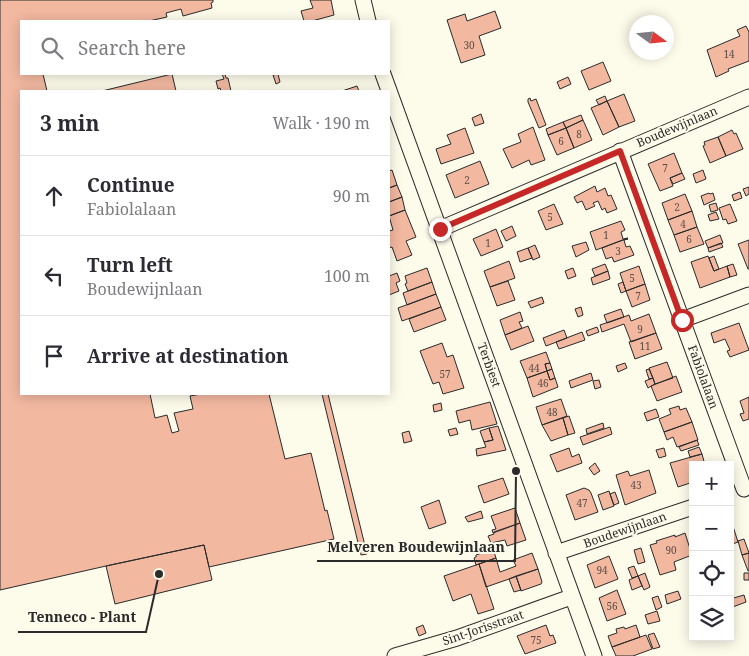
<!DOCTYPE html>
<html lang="en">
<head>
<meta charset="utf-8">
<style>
  body { margin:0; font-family:"Noto Serif",serif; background:#f7f7f7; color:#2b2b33 }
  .controls { position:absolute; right:15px; bottom:15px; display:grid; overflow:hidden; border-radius:0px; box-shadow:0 2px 12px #0003 }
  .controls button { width:45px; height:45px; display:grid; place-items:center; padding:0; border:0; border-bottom:1px solid #e1e1e2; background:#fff; color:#2b2b33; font:25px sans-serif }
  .compass { position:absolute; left:629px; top:15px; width:45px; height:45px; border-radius:50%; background:#fff; box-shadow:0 2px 12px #0003; rotate:105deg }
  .stop { position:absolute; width:15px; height:15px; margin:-11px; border:4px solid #c62828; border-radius:50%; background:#fff }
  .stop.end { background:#c62828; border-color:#fff; box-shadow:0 1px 5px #0008 }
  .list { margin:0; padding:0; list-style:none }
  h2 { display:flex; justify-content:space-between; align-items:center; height:65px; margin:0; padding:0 20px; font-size:21px }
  h2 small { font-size:16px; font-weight:400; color:#7c7c81 }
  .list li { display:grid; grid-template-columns:32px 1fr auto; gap:15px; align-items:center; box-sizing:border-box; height:80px; padding:0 20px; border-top:1px solid #e1e1e2 }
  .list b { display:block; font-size:19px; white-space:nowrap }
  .list p { margin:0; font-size:16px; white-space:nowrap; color:#7c7c81 }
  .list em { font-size:16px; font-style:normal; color:#7c7c81 }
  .icon { flex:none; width:28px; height:28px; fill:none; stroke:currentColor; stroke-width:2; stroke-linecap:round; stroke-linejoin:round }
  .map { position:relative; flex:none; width:749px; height:656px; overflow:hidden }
  .search { position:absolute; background:#fff; box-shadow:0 2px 12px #0003; left:20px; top:20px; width:370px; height:55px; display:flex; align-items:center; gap:12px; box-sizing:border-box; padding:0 18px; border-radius:0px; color:#7c7c81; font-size:19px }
  .panel { position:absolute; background:#fff; box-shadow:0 2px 12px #0003; left:20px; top:90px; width:370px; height:305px; border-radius:0px }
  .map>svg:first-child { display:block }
  .building { fill:#f2b8a0; stroke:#2b2b2b }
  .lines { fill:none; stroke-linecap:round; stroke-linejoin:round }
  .minor-casing { stroke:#2b2b2b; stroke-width:17 }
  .minor { stroke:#fdfbea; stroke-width:15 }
  .route { stroke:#c62828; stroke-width:6 }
  .labels { text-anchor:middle; stroke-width:4; stroke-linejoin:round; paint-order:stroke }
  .number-label { font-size:10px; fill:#5d4e48 }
  .street-label { font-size:12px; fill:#2b2b2b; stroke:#fdfbea }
  .leader { fill:none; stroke:#2b2b2b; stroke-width:2 }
  .callout-dot { fill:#2b2b2b; stroke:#fdfbea; stroke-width:2 }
  .callout-label { font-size:14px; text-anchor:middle; font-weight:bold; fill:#2b2b2b; stroke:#fdfbea; stroke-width:4; stroke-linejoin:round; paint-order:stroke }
</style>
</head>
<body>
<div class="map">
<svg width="749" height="656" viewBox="0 0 749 656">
  <rect width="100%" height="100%" fill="#fdfbea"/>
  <path class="building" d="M0,0h213v2l-2,1 1,5 -29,8 -2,-7 -15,4 1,4 -18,4h-128v53h22l4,17h-26v303h129l5,24 12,-3 5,18 7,-2 -5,-18 19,-4 -3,-13 11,-2h68l16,65 26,-6 14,58 2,-1 7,29 -125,28 -5,-22 -98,21 -106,24z
    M310,0h21l3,15 -22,6h-8l-3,-10 12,-3z
    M495,11l6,17 -22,8 6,19 -24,8 -14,-43 18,-6 2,7z
    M746,26l3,6v29l-21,8 1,2 -13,6 -9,-27 33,-14 -3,-6z
    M603,62l8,19 -22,9 -8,-19z
    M172,74l4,17h-74z
    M222,74h3l1,4h2l3,13h-10l-1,-3 -2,1 -2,-8 8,-2z
    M278,74l2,8 -4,2 -3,-9z
    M568,77l3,7 -11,5 -3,-7z
    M357,86l2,5h-17z
    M624,94l11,27 -16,6 -12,-26z
    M605,96l2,5 -8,4 -3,-5z
    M530,98l1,3 5,-2 10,26 -7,3 -11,-26v-3z
    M607,101l12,26 -16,8 -12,-27z
    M481,114l3,9 -9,3 -3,-8z
    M581,115l2,5 -17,8 -3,-6z
    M583,120l9,20 -18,8 -8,-20z
    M563,122l3,6 -18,7 -2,-6z
    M533,127l12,33 -14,5 -2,-5 -17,8 -9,-19 18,-7 -3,-8z
    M465,128l9,25 -33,11 -5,-15 15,-5 -4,-9z
    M566,128l8,20 -17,7 -9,-20z
    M732,130l2,4 2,-1 7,16 -17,7 -8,-19z
    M718,137l8,19 -16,7 -7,-17 2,-1 -1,-3z
    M674,153l8,20 -12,5 3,8 -13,5 -12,-27z
    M480,161l9,23 -34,14 -9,-23z
    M392,170l5,15 -8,3v-17z
    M703,170l3,9 -10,4 -3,-9z
    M682,173l3,6 -12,5 -3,-6z
    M397,185l5,12 -13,5v-14z
    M595,186l2,6 8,-4 3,8 3,-1 6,14 -10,4 -2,-5 -3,2 -4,-9 -5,2 2,3 -9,4 -4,-9 -5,2 -3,-6z
    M749,187v7l-3,2 -3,-7z
    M740,192l2,6 -8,3 -2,-6z
    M709,193l1,1 3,-1 2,7 -11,5 -3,-9z
    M685,194l7,17 -24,9 -6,-17z
    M402,197l3,13 -16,6v-14z
    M716,203l2,7 -7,2 -2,-7z
    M554,204l9,20 -17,6 -8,-19z
    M730,204l7,17 -9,3 -2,-5 -3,1 -4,-12z
    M405,210l11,27 -10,4 6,14 -15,6 -5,-14 -3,1v-17l4,-1 -4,-14z
    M692,211l5,16 -23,8 -6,-15z
    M716,212l3,7 -9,2 -2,-6z
    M621,221l4,9 -4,2 2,7 5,-1 -32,12 -6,-18z
    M512,226l4,10 -10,5 -5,-10z
    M697,227l7,17 -24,8 -6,-17z
    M496,229l7,18 -22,9 -8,-17z
    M720,235l3,8 -15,5 -3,-7z
    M628,239l-4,1 2,7 4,-1 4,9 -20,7 -2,-5 -6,2 -4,-11 21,-8z
    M749,240v29h-1l-10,-25z
    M586,242l3,8 -13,7 -4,-11z
    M721,243l2,4 -14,5 -1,-4z
    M535,245l5,12 -7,3 -5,-12z
    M528,248l4,10 -12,4 -3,-10z
    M708,256l6,15 13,-5 3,11 -30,11 -9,-26z
    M714,256l5,13 -5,2 -5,-13z
    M509,261l6,17 -25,9 -6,-16z
    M605,264l3,7 -13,5 -3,-7z
    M733,264l4,11 -7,2 -3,-11z
    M639,266l6,18 -19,7 -6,-18z
    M427,268l5,14 -24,9 -3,-7 2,-1 -2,-7z
    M573,268l3,8 -8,3 -3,-8z
    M608,271l2,8 -17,6 -2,-7z
    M397,273l3,8 -4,2 3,8 -10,4v-19z
    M508,281l7,19 -18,6 -7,-19z
    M432,282l4,12 -29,11 -4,-12z
    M623,282l3,9 -5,2 -3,-9z
    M645,284l5,16 -18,7 -6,-16z
    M436,294l5,13 -39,14 -4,-13z
    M542,297l2,6 -13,5 -3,-6z
    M441,307l5,13 -32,12 -5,-13z
    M581,307l2,8 -5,2 -3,-8z
    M621,309l3,8 -17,6 -3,-8z
    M520,312l3,9 -4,1 3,6 -17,7 -5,-15z
    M649,314l7,19 -25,9 -7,-18 -22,8 -2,-7 29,-10 2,6z
    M739,323l10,27 -19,7 -3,-6 3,-1 -5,-11 -11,4 -3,-10z
    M528,326l6,15 -23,9 -6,-15z
    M597,327l2,5 -11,4 -2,-5z
    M564,330l3,8 -21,8 -3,-8z
    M582,332l3,8 -26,9 -3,-7z
    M656,333l6,16 -27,10 -6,-17z
    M442,343l5,14 6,-2 11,33 -21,6 -4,-12 -6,2 -13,-33z
    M546,352l4,11 -5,1 2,7 -20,7 -7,-17z
    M667,362l6,16 -18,6 -6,-16z
    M550,363l2,6 -5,2 -2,-7z
    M625,363l2,5 -9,4 -2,-6z
    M552,369l3,9 -5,2 -3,-9z
    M649,369l4,9 -4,1 -3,-9z
    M547,371l3,9 5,-2 3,9 -25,10 -6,-19z
    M591,373l2,7 -22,8 -2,-7z
    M676,376l6,16 -25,9 -6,-15z
    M653,378l2,6 -7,4 -3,-7z
    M599,380l2,7 -6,2 -2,-8z
    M322,394h6l39,160 -6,1z
    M749,397v22l-6,2 -3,-7 4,-1 -4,-12z
    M561,399l6,17 -25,9 -6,-18z
    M490,402l7,22 -25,6 -2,-10 -11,3 -3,-12z
    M441,403l1,7 -8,2 -1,-7z
    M679,406l1,4 6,-2 6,14 -28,10 -5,-13 12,-5 -2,-5z
    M656,409l3,8 -12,4 -3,-8z
    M569,416l6,17 -7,2 -5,-17z
    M563,418l5,17 -17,6 -9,-16z
    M692,422l6,18 -21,7 -4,-10 -6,3 -3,-8z
    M603,423l1,5 -17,6 -1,-5z
    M498,426l8,24 -29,6 -1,-7 10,-2 -2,-5 9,-2 -4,-12z
    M610,427l2,7 -29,11 -3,-8z
    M456,428l2,6 -8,2 -2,-6z
    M489,428l4,12 -9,2 -4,-11z
    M409,431l3,10 -8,2 -2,-10z
    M697,440l2,5 -18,6 -2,-4z
    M699,447l3,7 -12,3 -2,-6z
    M569,448l3,9 7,-3 3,9 -25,9 -7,-17z
    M664,448l2,8 -7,2 -3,-8z
    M702,454l3,11h-12v17l-15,5 -8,-24z
    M595,463l5,8 -6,4 -5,-7z
    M649,470l7,23 -31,12 -9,-30 12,-4 2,5z
    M503,478l6,16 -25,9 -6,-17z
    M584,488l5,2 2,3 7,19 -23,8 -9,-25z
    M609,491l5,15 -11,4 -5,-15z
    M615,492l4,11 -5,2 -4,-11z
    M439,500l7,23 -17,6 -8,-22z
    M515,508l5,15 -27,10 -1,-3 4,-1 -5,-13z
    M481,511l2,7 -15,4 -3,-5z
    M730,517l8,25 -8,3z
    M520,523l6,17 -19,6 -2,-6 -14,3 -3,-7 6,-2v-2z
    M685,533l7,22 -18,7 2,8 -16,5 -10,-30 7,-2 -1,-2 19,-6v2z
    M744,539l5,14 -7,2 -4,-14z
    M204,545l8,35 -97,24 -9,-38z
    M641,548l4,14 -7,2 -4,-14z
    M493,549l3,9 -20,7 -2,-7 2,-1v-2z
    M532,553l6,16 -52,18 -7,-23 17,-6 4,14 16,-6 -3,-6z
    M749,553v18h-1l-6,-16z
    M609,556l9,23 -23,9 -8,-23z
    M479,564l15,45 -16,5 -7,-20 -18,7 -9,-25z
    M634,566l4,10 -6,2 -4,-10z
    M538,569l4,13 -1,2 -20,7 -5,-15z
    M645,573l5,14 -6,3 -6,-14z
    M744,573h5v7h-5z
    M516,576l5,14 -7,2 -5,-13z
    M638,576l4,10 -10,4 -3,-10z
    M617,590l9,24 -19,7 -8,-23z
    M678,591l3,8 -14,5 -2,-9z
    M744,595l2,7 -16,6v-9z
    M658,596l4,11 -6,3 -4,-12z
    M657,611l3,10 -12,3 -3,-9z
    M423,625l3,8 -7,3 -3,-8z
    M546,625l4,11 3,-1 3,8 -31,11 -8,-18z
    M636,625l4,12 -28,10 -4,-11 9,-3 -1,-4 8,-2 1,2z
    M654,633l6,14 -7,2 -5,-14z
    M646,635l6,14 -19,7h-17l-4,-9z"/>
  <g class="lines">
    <g class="minor-casing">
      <path id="minor" d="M363,0l5,21
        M383,74l211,582
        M620,151l124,338
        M440,229l309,-132
        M682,320l67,-25
        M556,553l137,-46
        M395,656l62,-18 114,-41"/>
    </g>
    <use href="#minor" class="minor"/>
  </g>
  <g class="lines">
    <path class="route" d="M440,229l180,-78 62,169"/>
  </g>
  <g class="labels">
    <g class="number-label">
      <text x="469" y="49">30</text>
      <text x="729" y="58">14</text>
      <text x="579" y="138">8</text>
      <text x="561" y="145">6</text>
      <text x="665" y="172">7</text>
      <text x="467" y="184">2</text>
      <text x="677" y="211">2</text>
      <text x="550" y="221">5</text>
      <text x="683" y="228">4</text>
      <text x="606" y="239">1</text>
      <text x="689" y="243">6</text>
      <text x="488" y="247">1</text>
      <text x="618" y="255">3</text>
      <text x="632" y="282">5</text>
      <text x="638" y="300">7</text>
      <text x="640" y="333">9</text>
      <text x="645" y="350">11</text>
      <text x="534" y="372">44</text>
      <text x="445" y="378">57</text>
      <text x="543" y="387">46</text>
      <text x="552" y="416">48</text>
      <text x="636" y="489">43</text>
      <text x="582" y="507">47</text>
      <text x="671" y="554">90</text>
      <text x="602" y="574">94</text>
      <text x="612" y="610">56</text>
      <text x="536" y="644">75</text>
    </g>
    <g class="street-label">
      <text transform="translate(677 127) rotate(-23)" y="4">Boudewijnlaan</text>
      <text transform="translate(489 365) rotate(70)" y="4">Terbiest</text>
      <text transform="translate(703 377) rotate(70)" y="4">Fabiolalaan</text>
      <text transform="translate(625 530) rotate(-19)" y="4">Boudewijnlaan</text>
      <text transform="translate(483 628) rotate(-19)" y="4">Sint-Jorisstraat</text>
    </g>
  </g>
  <path class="leader" d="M516 471L515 561H317M159 574L146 632H18"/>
  <g class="callout-dot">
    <circle cx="516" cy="471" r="5"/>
    <circle cx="159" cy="574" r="5"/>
  </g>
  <g class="callout-label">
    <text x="416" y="552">Melveren Boudewijnlaan</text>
    <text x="82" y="622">Tenneco - Plant</text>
  </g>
</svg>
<div class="controls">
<button>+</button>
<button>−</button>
<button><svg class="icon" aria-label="locate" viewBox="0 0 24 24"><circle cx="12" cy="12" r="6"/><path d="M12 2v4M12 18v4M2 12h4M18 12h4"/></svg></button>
<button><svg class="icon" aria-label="layers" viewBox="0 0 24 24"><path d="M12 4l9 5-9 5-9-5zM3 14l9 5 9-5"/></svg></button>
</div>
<svg class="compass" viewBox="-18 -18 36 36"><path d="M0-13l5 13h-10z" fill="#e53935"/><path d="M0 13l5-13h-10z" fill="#7c7c81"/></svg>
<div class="stop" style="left:682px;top:320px"></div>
<div class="stop end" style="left:440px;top:229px"></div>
<div class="search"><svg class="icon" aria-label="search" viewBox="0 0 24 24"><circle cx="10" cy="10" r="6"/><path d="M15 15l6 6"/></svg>Search here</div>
<section class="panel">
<h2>3 min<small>Walk · 190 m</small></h2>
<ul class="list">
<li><svg class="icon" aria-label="ahead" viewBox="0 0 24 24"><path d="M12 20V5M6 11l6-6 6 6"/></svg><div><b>Continue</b><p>Fabiolalaan</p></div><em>90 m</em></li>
<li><svg class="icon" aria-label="left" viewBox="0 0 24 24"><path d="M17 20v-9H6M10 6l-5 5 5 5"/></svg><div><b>Turn left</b><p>Boudewijnlaan</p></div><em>100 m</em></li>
<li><svg class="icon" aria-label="arrive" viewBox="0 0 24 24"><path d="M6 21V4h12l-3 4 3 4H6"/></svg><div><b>Arrive at destination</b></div></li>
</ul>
</section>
</div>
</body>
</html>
